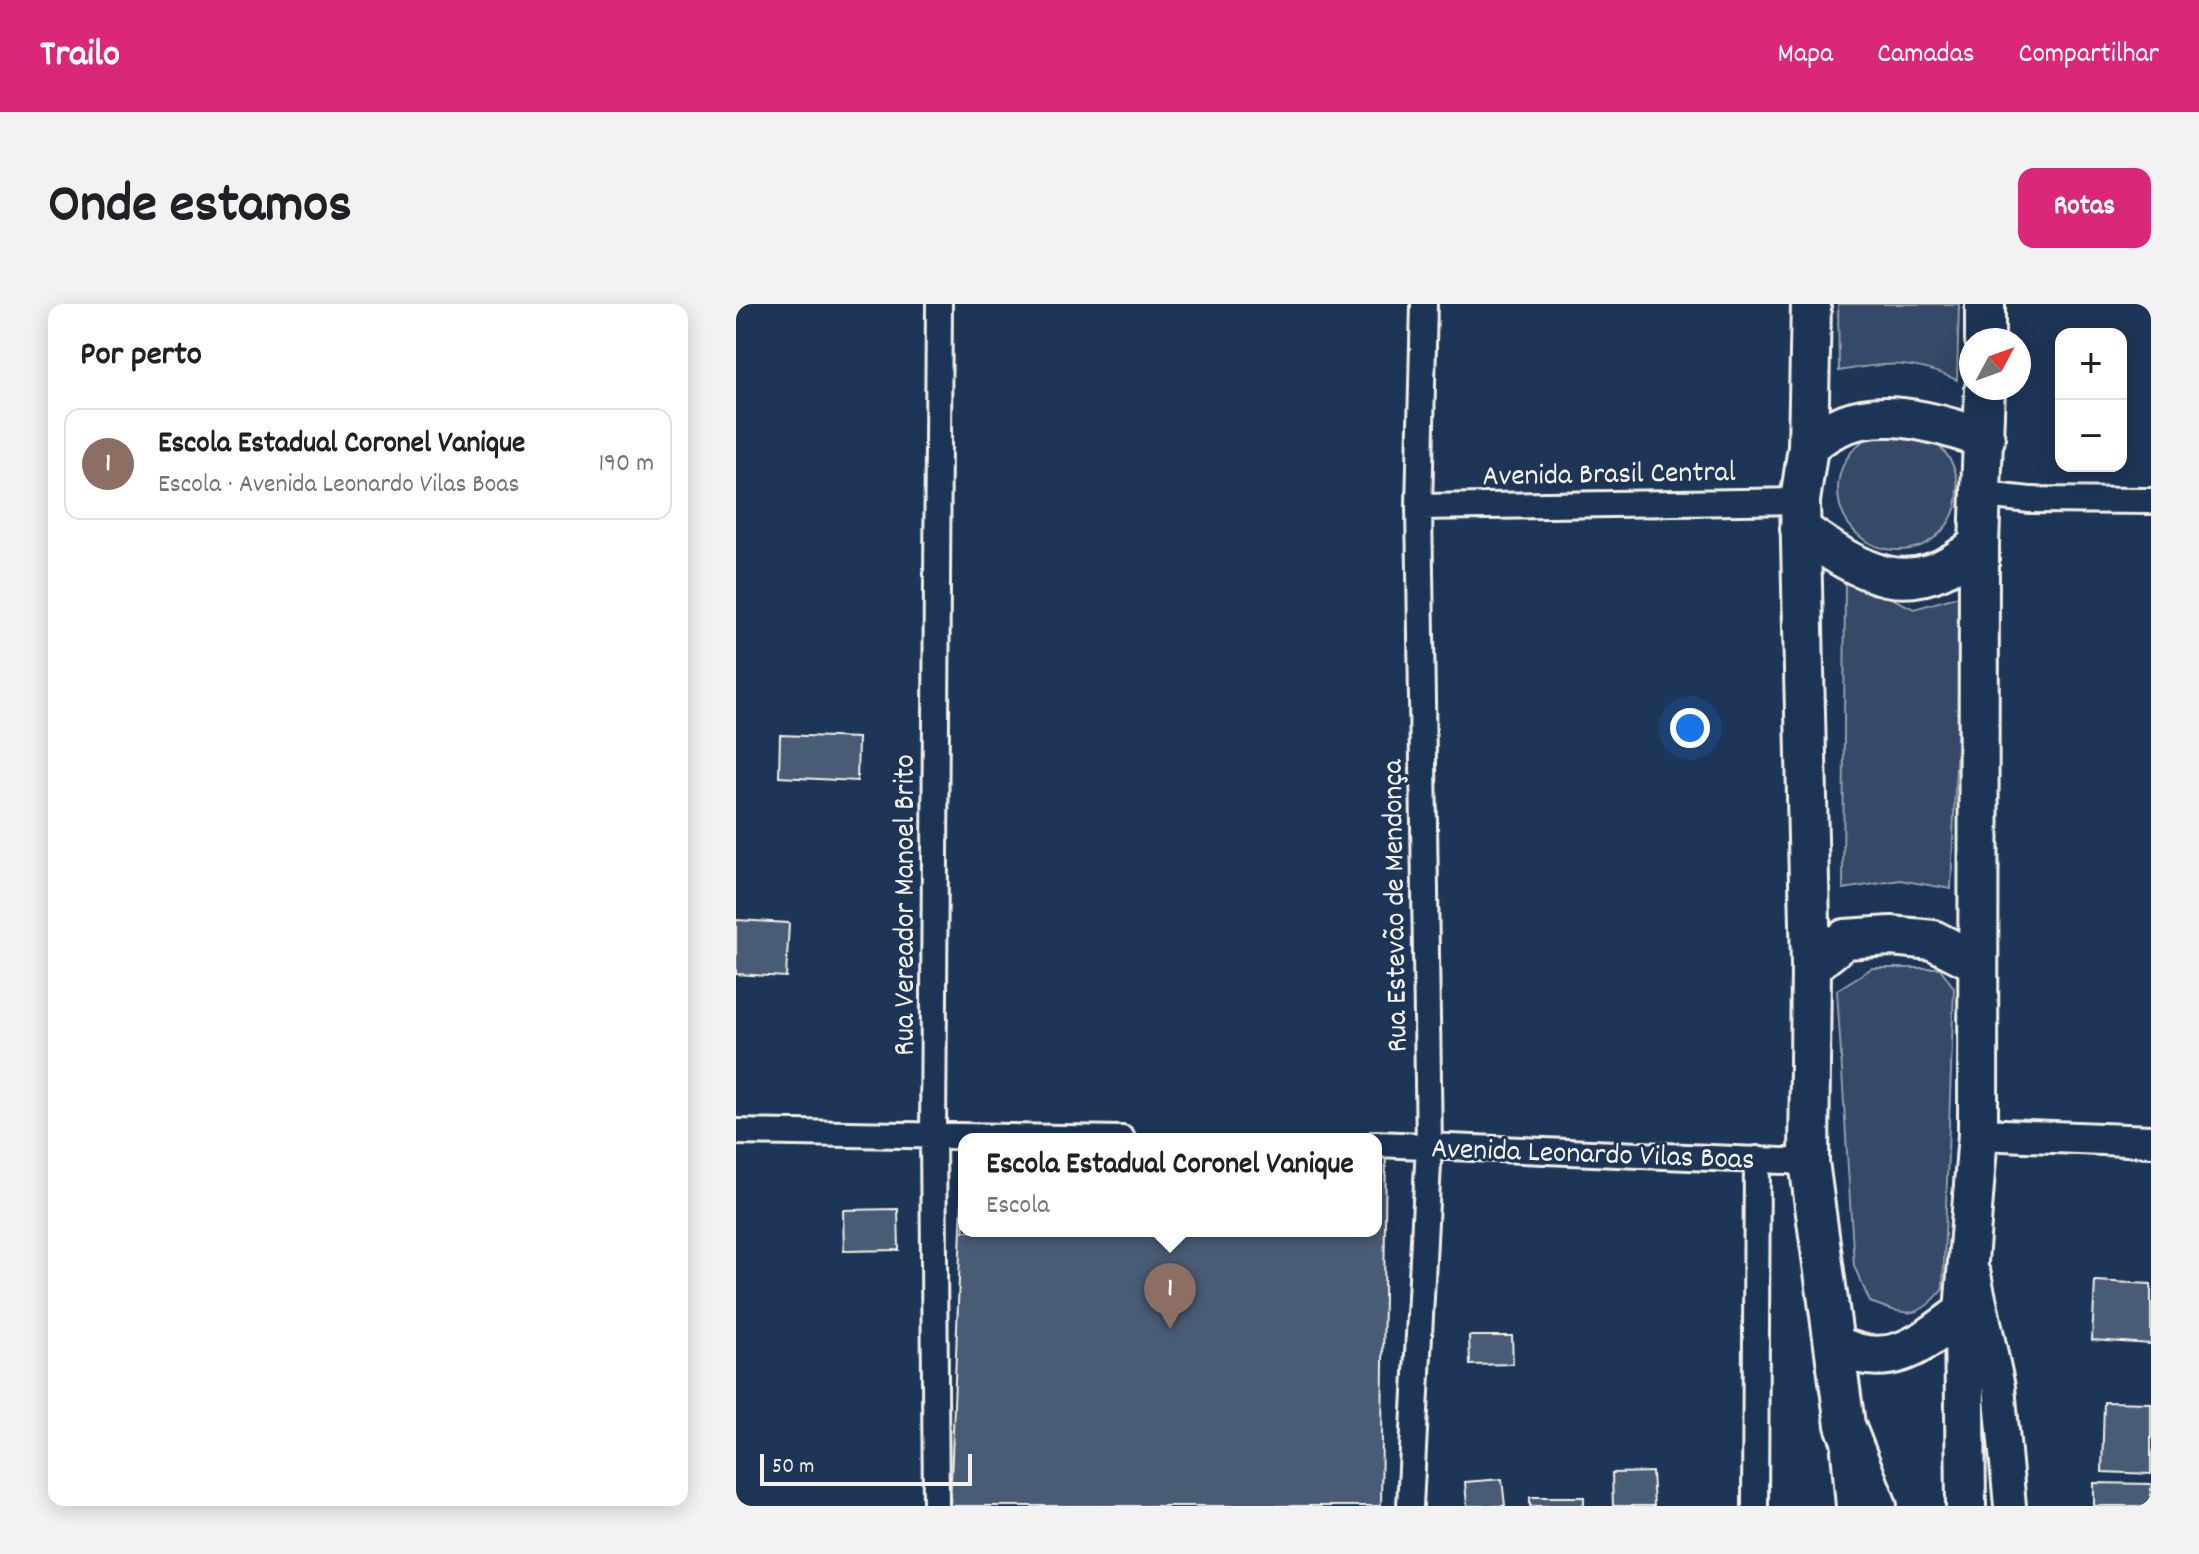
<!DOCTYPE html>
<html lang="pt">
<head>
<meta charset="utf-8">
<style>
  body { margin:0; font-family:Dekko,sans-serif; background:#f2f2f2; color:#202124 }
  .controls { position:absolute; right:24px; top:24px; display:grid; overflow:hidden; border-radius:16px; box-shadow:0 4px 20px #0003 }
  .controls button { width:72px; height:72px; display:grid; place-items:center; padding:0; border:0; border-bottom:2px solid #e0e0e0; background:#fff; color:#202124; font:40px sans-serif }
  .compass { position:absolute; left:1223px; top:24px; width:72px; height:72px; border-radius:50%; background:#fff; box-shadow:0 4px 20px #0003; rotate:49deg }
  .scale { position:absolute; left:24px; bottom:20px; width:212px; box-sizing:border-box; padding-left:8px; border:4px solid #f4f1e8; border-top:0; font-size:22px; line-height:28px; white-space:nowrap; color:#f4f1e8; -webkit-text-stroke:6px #1d3557; paint-order:stroke }
  .you { position:absolute; left:954px; top:424px; width:28px; height:28px; margin:-20px; border:6px solid #fff; border-radius:50%; background:#1a73e8; box-shadow:0 0 0 12px #1a73e833 }
  .badge { display:grid; place-items:center; width:52px; height:52px; border-radius:50%; background:#db2777; color:#fff; font-size:26px; font-weight:700 }
  .pin { position:absolute; translate:-50% -66px; filter:drop-shadow(0 2px 4px #0008) }
  .pin::after { content:''; position:absolute; top:42px; width:28px; height:24px; background:inherit; clip-path:polygon(0 0,100% 0,50% 100%) }
  .popup { position:absolute; left:222px; top:829px; width:424px; height:104px; box-sizing:border-box; display:grid; place-content:center; border-radius:16px; background:#fff; filter:drop-shadow(0 2px 6px #0005); font-size:26px; white-space:nowrap; color:#757577 }
  .popup b { font-size:30px; color:#202124 }
  .popup::after { content:''; position:absolute; left:50%; top:100%; margin-left:-16px; border:16px solid transparent; border-top-color:#fff }
  .list { margin:0; padding:0; list-style:none }
  h2 { display:flex; justify-content:space-between; align-items:center; height:104px; margin:0; padding:0 32px; font-size:34px }
  h2 small { font-size:26px; font-weight:400; color:#757577 }
  .list li { display:grid; grid-template-columns:52px 1fr auto; gap:24px; align-items:center; box-sizing:border-box; height:112px; margin:0 16px 16px; padding:0 16px; border:2px solid #e0e0e0; border-radius:16px }
  .list b { display:block; font-size:30px; white-space:nowrap }
  .list p { margin:0; font-size:26px; white-space:nowrap; color:#757577 }
  .list em { font-size:26px; font-style:normal; color:#757577 }
  .map { position:relative; flex:none; width:1415px; height:1202px; overflow:hidden; border-radius:16px }
  header { display:flex; align-items:center; gap:48px; box-sizing:border-box; height:112px; padding:0 40px; background:#db2777; color:#fff }
  header strong { font-size:38px }
  nav { display:flex; gap:44px; margin-inline-start:auto; font-size:28px }
  .intro { display:flex; align-items:center; justify-content:space-between; box-sizing:border-box; height:192px; padding:0 48px }
  h1 { margin:0; font-size:56px }
  .button { padding:20px 36px; border-radius:16px; background:#db2777; color:#fff; font-size:28px; font-weight:700 }
  main { display:flex; gap:48px; padding:0 48px }
  aside { flex:1; background:#fff; border-radius:16px; box-shadow:0 4px 20px #0003 }
  .map>svg:first-child { display:block }
  .green { fill:#354a67; stroke:#949ea8; stroke-width:2 }
  .building { fill:#485b74; stroke:#f4f1e8; stroke-width:2 }
  .lines { fill:none; stroke-linecap:round; stroke-linejoin:round }
  .minor-casing { stroke:#f4f1e8; stroke-width:30 }
  .tertiary-casing { stroke:#f4f1e8; stroke-width:36 }
  .primary-casing { stroke:#f4f1e8; stroke-width:44 }
  .minor { stroke:#1d3557; stroke-width:24 }
  .tertiary { stroke:#1d3557; stroke-width:30 }
  .primary { stroke:#1d3557; stroke-width:38 }
  .labels { text-anchor:middle; stroke-width:6; stroke-linejoin:round; paint-order:stroke }
  .street-label { font-size:30px; fill:#f4f1e8; stroke:#1d3557 }
</style>
</head>
<body>
<header>
<strong>Trailo</strong>
<nav><a>Mapa</a><a>Camadas</a><a>Compartilhar</a></nav>
</header>
<div class="intro"><h1>Onde estamos</h1><a class="button">Rotas</a></div>
<main>
<aside>
<h2>Por perto<small></small></h2>
<ul class="list">
<li><span class="badge" style="background:#8d6e63">1</span><div><b>Escola Estadual Coronel Vanique</b><p>Escola · Avenida Leonardo Vilas Boas</p></div><em>190 m</em></li>
</ul>
</aside>
<div class="map">
<svg width="1415" height="1202" viewBox="0 0 1415 1202">
  <rect width="100%" height="100%" fill="#1d3557"/>
  <filter id="ink" filterUnits="userSpaceOnUse"><feTurbulence type="fractalNoise" baseFrequency=".0125" numOctaves="2"/><feDisplacementMap in="SourceGraphic" scale="16" xChannelSelector="R" yChannelSelector="G"/><feConvolveMatrix kernelMatrix="1 2 1 2 8 2 1 2 1" color-interpolation-filters="sRGB"/></filter>
  <g filter="url(#ink)">
    <path class="green" d="M1102,0h121l-2,76c-45,-20 -70,-18 -118,-9z
      M1102 186a60 60 0 1 1 120 0a60 60 0 1 1-120 0Z
      M1109,272l69,33 49,-14 -12,294 -51,-9 -57,9z
      M1136,664h68l14,20 -11,301c-25,32 -38,26 -73,13l-16,-36 -17,-276z"/>
    <path class="building" d="M44,431l78,3 -1,43 -78,-4z
      M0,616l53,3 -3,54 -50,-3z
      M228,848v79h412v-79h10l-5,354h-431z
      M162,905l1,41 -55,1 -1,-41z
      M1359,977l56,3v60l-59,-4z
      M733,1032h43l1,28 -43,1z
      M1368,1098l47,1v71l-49,-2z
      M916,1168l2,34h-41l-1,-33z
      M766,1175l3,27h-38l-2,-24z
      M1358,1179l57,1v22h-57z
      M794,1193h54v9h-54z"/>
    <g class="lines">
      <g class="minor-casing">
        <path id="minor" d="M1248,191l46,5 121,1
          M683,203l381,-6
          M0,828l386,7
          M640,840l433,18
          M200,1202l-3,-371 6,-831
          M674,1202l19,-361 -10,-638 5,-203
          M1019,1202l2,-347"/>
      </g>
      <g class="tertiary-casing">
        <path id="tertiary" d="M1242,830l173,7
          M1239,971l24,112 11,119
          M1111,1147l5,55"/>
      </g>
      <g class="primary-casing">
        <path id="primary" d="M1075,0l-3,143 -8,54 11,465 -2,196 36,263 32,81
          M1249,36v-36
          M1072,143c51,-49 117,-28 177,-8
          M1064,225c64,46 111,75 179,15
          M1075,662l34,-27 46,-3 42,4 43,22
          M1100,1041c54,27 85,-1 128,-33
          M1230,1202l-2,-194 14,-178 1,-590 6,-156"/>
      </g>
      <use href="#minor" class="minor"/>
      <use href="#tertiary" class="tertiary"/>
      <use href="#primary" class="primary"/>
    </g>
  </g>
  <g class="labels">
    <g class="street-label">
      <text transform="translate(873 168) rotate(-1)" y="10">Avenida Brasil Central</text>
      <text transform="translate(167 601) rotate(-90)" y="10">Rua Vereador Manoel Brito</text>
      <text transform="translate(657 602) rotate(-91)" y="10">Rua Estevão de Mendonça</text>
      <text transform="translate(857 848) rotate(2)" y="10">Avenida Leonardo Vilas Boas</text>
    </g>
  </g>
</svg>
<div class="controls">
<button>+</button>
<button>−</button>
</div>
<svg class="compass" viewBox="-18 -18 36 36"><path d="M0-13l5 13h-10z" fill="#e53935"/><path d="M0 13l5-13h-10z" fill="#757577"/></svg>
<div class="scale">50 m</div>
<div class="you"></div>
<div class="pin badge" style="left:434px;top:1025px;background:#8d6e63">1</div>
<div class="popup"><b>Escola Estadual Coronel Vanique</b>Escola</div>
</div>
</main>
</body>
</html>
